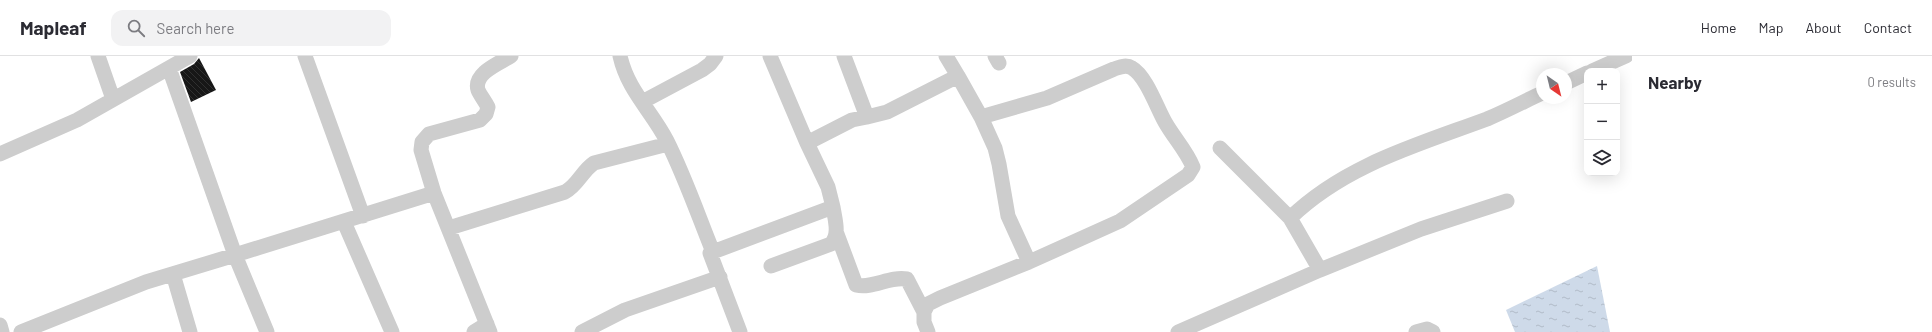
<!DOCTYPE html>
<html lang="en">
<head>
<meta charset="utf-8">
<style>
  body { margin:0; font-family:Barlow,sans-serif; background:#f2f2f3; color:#2b2b33 }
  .controls { position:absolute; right:12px; top:12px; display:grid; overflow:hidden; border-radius:8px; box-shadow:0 4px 16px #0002 }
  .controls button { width:36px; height:36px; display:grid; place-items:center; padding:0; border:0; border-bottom:1px solid #e1e1e2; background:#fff; color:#2b2b33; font:20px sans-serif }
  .compass { position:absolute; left:1536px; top:12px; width:36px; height:36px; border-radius:50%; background:#fff; box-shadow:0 4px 16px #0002; rotate:145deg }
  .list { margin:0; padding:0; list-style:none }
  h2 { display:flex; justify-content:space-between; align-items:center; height:52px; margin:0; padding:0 16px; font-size:17px }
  h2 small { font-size:13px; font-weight:400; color:#7c7c81 }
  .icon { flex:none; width:22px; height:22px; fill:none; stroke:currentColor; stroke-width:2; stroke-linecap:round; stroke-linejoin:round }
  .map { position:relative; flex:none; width:1632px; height:276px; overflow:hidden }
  header { display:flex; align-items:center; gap:24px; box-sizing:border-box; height:56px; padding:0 20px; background:#fff; border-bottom:1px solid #e1e1e2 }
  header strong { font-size:19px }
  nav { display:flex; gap:22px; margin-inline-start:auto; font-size:14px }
  .search { width:280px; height:36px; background:#f2f2f3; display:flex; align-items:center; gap:10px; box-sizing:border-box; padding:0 14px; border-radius:12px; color:#7c7c81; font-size:15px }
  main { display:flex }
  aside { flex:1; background:#fff }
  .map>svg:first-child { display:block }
  .water { fill:url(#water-ripples) }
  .building { fill:url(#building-back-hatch) }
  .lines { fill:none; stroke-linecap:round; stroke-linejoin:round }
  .minor { stroke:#cdcdcd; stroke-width:15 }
</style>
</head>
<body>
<header>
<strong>Mapleaf</strong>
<div class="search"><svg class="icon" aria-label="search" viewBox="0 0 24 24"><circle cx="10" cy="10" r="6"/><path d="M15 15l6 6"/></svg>Search here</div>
<nav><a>Home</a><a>Map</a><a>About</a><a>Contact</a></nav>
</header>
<main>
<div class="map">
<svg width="1632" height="276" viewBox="0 0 1632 276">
  <defs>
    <pattern id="water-ripples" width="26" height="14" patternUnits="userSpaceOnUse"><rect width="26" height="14" fill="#cedae9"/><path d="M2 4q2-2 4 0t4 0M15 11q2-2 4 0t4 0" fill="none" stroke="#b1bbc8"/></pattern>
    <pattern id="building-back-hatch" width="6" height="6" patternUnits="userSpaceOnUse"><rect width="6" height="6" fill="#171717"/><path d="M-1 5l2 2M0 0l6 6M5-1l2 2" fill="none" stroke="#303030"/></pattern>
  </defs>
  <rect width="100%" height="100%" fill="#fff"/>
  <path class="water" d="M1597,210l13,66h-95l-9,-22z"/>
  <path class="building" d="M199,2l17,32 -25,12 -11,-30 14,-8z"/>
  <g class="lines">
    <path class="minor" d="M98,0l15,43
      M305,0l58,160
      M620,0c8,35 31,54 47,85 18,36 31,74 46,111
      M770,0l37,87
      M995,0l4,7
      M1592,15l34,-15
      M958,20l23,41
      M1566,27l21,-10
      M642,46l60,-32 8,-6 6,-8
      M867,61l20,-5 71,-36 -12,-20
      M1220,92l70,70
      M0,98l77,-34 113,-64
      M344,166l48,110
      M449,172l116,-36c13,-7 17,-21 29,-29l74,-19
      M837,178l19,51c17,4 33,-9 51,-6l17,33v10l4,10
      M771,210l60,-22c9,-10 4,-24 2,-37
      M1320,214l101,-41 86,-28
      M173,218l17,58
      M924,256l4,-8 12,-6 89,-36 91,-41 68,-46 5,-8c-7,-17 -19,-29 -28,-45 -8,-14 -19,-46 -33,-54 -6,-4 -12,-1 -18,1l-67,29 -66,19 14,31 4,16 9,52 21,46
      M0,269l2,7
      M21,276l125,-50 89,-27 -66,-187
      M267,276l-32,-77 199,-62
      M474,276l13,-8
      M490,276l-56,-139 -13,-43 1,-8 7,-8 51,-14 6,-6 2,-7c-3,-6 -8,-12 -10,-17 -5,-17 22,-27 33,-34
      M582,276l43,-22 95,-33
      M740,276l-30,-79 123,-46 -5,-20 -21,-44 45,-23 15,-3 -23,-61
      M1178,276l142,-62 -30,-52c55,-53 127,-73 197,-99 19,-8 36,-17 55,-26
      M1416,276l11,-3 6,3"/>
  </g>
</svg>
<div class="controls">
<button>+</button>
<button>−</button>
<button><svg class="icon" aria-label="layers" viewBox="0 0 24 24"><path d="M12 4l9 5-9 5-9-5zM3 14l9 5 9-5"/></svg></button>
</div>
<svg class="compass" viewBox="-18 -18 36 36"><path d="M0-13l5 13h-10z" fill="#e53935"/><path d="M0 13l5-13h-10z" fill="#7c7c81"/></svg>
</div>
<aside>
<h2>Nearby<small>0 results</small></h2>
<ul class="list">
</ul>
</aside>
</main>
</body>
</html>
